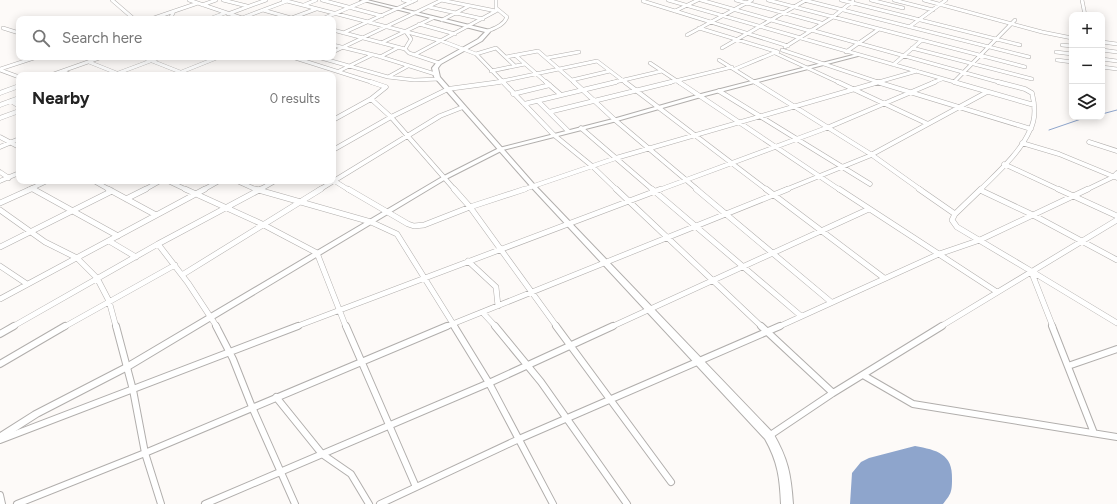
<!DOCTYPE html>
<html lang="en">
<head>
<meta charset="utf-8">
<style>
  body { margin:0; font-family:Figtree,sans-serif; background:#f2f2f2; color:#222 }
  .controls { position:absolute; right:12px; top:12px; display:grid; overflow:hidden; border-radius:8px; box-shadow:0 2px 10px #0003 }
  .controls button { width:36px; height:36px; display:grid; place-items:center; padding:0; border:0; border-bottom:1px solid #e0e0e0; background:#fff; color:#222; font:20px sans-serif }
  .list { margin:0; padding:0; list-style:none }
  h2 { display:flex; justify-content:space-between; align-items:center; height:52px; margin:0; padding:0 16px; font-size:17px }
  h2 small { font-size:13px; font-weight:400; color:#767676 }
  .icon { flex:none; width:22px; height:22px; fill:none; stroke:currentColor; stroke-width:2; stroke-linecap:round; stroke-linejoin:round }
  .map { position:relative; flex:none; width:1117px; height:504px; overflow:hidden }
  .search { position:absolute; background:#fff; box-shadow:0 2px 10px #0003; left:16px; top:16px; width:320px; height:44px; display:flex; align-items:center; gap:10px; box-sizing:border-box; padding:0 14px; border-radius:8px; color:#767676; font-size:15px }
  .panel { position:absolute; background:#fff; box-shadow:0 2px 10px #0003; left:16px; top:72px; width:320px; height:112px; border-radius:8px }
  .map>svg:first-child { display:block }
  .water { fill:#8ea5cc }
  .lines { fill:none; stroke-linecap:round; stroke-linejoin:round }
  .stream { stroke:#8ea5cc; stroke-width:1 }
  .minor-far3-casing { stroke:#b1aeac; stroke-width:4 }
  .minor-far2-casing { stroke:#b1aeac; stroke-width:5 }
  .minor-far1-casing { stroke:#b1aeac; stroke-width:6 }
  .minor-casing { stroke:#b1aeac; stroke-width:8 }
  .tertiary-casing { stroke:#b1aeac; stroke-width:2 }
  .trunk-casing { stroke:#b1aeac; stroke-width:2 }
  .minor-far3 { stroke:#fff; stroke-width:3 }
  .minor-far2 { stroke:#fff; stroke-width:4 }
  .minor-far1 { stroke:#fff; stroke-width:5 }
  .minor { stroke:#fff; stroke-width:6 }
  .tertiary { fill:#fff; fill-rule:evenodd }
  .trunk { fill:#fff; fill-rule:evenodd }
</style>
</head>
<body>
<div class="map">
<svg width="1117" height="504" viewBox="0 0 1117 504">
  <rect width="100%" height="100%" fill="#fdfaf8"/>
  <path class="water" d="M915,446c22,4 38,8 37,33 0,13 -1,15 -9,25h-93l2,-31 9,-11 8,-4z"/>
  <g class="lines">
    <path class="stream" d="M1102,114l15,-4
      M1049,130l38,-13"/>
    <g class="minor-far3-casing">
      <path id="minor-far3" d="M112,0l22,19
        M189,0l56,19
        M223,0l24,6
        M283,0l159,41 34,13 28,29
        M322,0l60,16
        M403,0l9,2
        M441,0l55,11
        M668,0l290,83
        M701,0l109,31
        M736,0l85,23
        M768,0l257,67
        M804,0l225,57
        M841,0l179,45
        M871,0l32,8
        M894,0l39,10
        M924,0l118,32 30,6
        M1082,0l3,15
        M643,1l145,45
        M202,5l14,-5
        M304,5l12,-5
        M429,7l54,12
        M263,10l28,8
        M675,11l23,-11
        M228,14l38,-14
        M242,18l45,-17
        M151,19l47,-16
        M170,19l4,-8
        M209,19l16,-6
        M289,19l27,-10
        M322,19l45,-19
        M442,20l27,-14
        M419,24l36,10
        M909,27l37,-27
        M3,28l16,5
        M699,28l79,24
        M333,30l72,19
        M811,30l191,53
        M488,31c7,-3 16,-6 19,-14l-11,-9v-8
        M406,32l5,7 -6,10 4,4 30,10
        M343,33l73,-33
        M687,35l65,-35
        M1102,42l15,2
        M381,43l52,-25
        M333,45l45,11 57,18
        M1062,45l10,1
        M785,47l48,-30 20,-16
        M722,48l84,-48
        M912,48l120,31
        M782,50l99,33
        M1102,50l15,2
        M333,52l109,-52
        M846,52l33,-23
        M1056,52l16,2
        M775,53l65,30
        M476,54l20,-6 19,18
        M414,55l82,-44
        M515,55l32,28
        M142,57l38,15
        M292,57l82,26
        M380,57l19,-10
        M506,57l32,-6 37,32
        M321,58l67,19 26,3 25,-1
        M547,58l32,-6
        M1102,59l15,2
        M719,60l37,23
        M1057,60l15,2
        M89,62l30,12
        M650,63l30,20
        M893,65l29,-25
        M1102,67l15,2
        M0,69l37,-12
        M735,69l41,-17
        M0,70l19,7
        M63,71l9,4
        M339,71l33,-16
        M491,71l34,-7
        M51,75l51,-18
        M113,75l48,-18
        M174,75l45,-18
        M388,77l20,-11
        M572,80l38,-9
        M954,82l61,-62
        M493,83l104,-22 29,22
        M611,83l51,-12
        M667,83l65,-16
        M875,83l42,-12
        M932,83l10,-4"/>
    </g>
    <g class="minor-far2-casing">
      <path id="minor-far2" d="M503,82l51,53 38,31 25,24
        M546,82l15,13
        M574,82l41,38 83,70
        M625,82l142,108
        M679,82l161,108
        M755,82l117,73 49,35
        M838,82l90,42
        M877,82l154,47
        M954,82l80,23
        M719,91l151,93
        M0,93l19,-7
        M513,94l37,-9
        M371,99l20,18 64,73
        M11,101l8,5
        M538,101l30,30
        M524,104l92,-22
        M0,105l19,-7
        M549,112l122,-30
        M0,118l19,-7
        M333,120l38,-21 15,-12 -15,-5
        M581,128l72,62
        M0,137l19,10
        M1089,142l28,9
        M1022,143l37,11 58,24
        M0,147l19,-8
        M333,150l58,-33 57,-28 52,-7
        M1004,164l56,26
        M0,172l9,6
        M333,180l16,10
        M0,181l19,-8
        M94,181l16,9
        M168,181l19,9
        M237,181l20,9
        M32,188l3,2
        M28,190l19,-9
        M144,190l16,-9
        M203,190l16,-9
        M259,190l16,-9
        M319,190l121,-74 23,-9
        M522,190l94,-32 263,-76
        M659,190l170,-63 106,-45
        M785,190l84,-34 118,-64
        M980,190c18,-18 40,-37 50,-60 6,-11 5,-25 2,-37l-7,-4 -27,-7
        M1086,190l27,-13 4,-4"/>
    </g>
    <g class="minor-far1-casing">
      <path id="minor-far1" d="M33,189l85,47
        M108,189l48,26
        M185,189l77,35 55,29 29,74
        M255,189l116,33 26,12 58,93
        M348,189l60,35 6,2 10,-1 46,-18 55,-18
        M454,189l16,18 87,120
        M616,189l146,138
        M652,189l149,127
        M696,189l135,113
        M766,189l118,89
        M839,189l158,103
        M919,189l36,25
        M981,189l-26,25 -3,6 5,7 74,44 22,56
        M1058,189l59,27
        M980,190l53,25 84,45
        M126,199l20,-10
        M0,203l31,-14
        M0,210l45,32 32,16 20,20 12,23 7,26
        M109,241l27,16
        M158,244l30,39 29,44
        M0,247l112,-56
        M468,261l28,26 2,19
        M0,266l27,18
        M1031,271l86,52
        M182,275l139,-86
        M0,299l205,-110
        M483,313l13,14
        M12,327l146,-83 103,-55
        M64,327l111,-62
        M295,327l366,-138
        M445,327l343,-138
        M611,327l258,-118
        M778,327l161,-73 41,-14 108,-51
        M940,327l177,-107"/>
    </g>
    <g class="minor-casing">
      <path id="minor" d="M116,326l17,64 12,63 16,51
        M216,326l17,33 19,48 43,97
        M346,326l70,161
        M454,326l35,57 64,121
        M495,326l46,56 86,122
        M556,326l115,156
        M761,326l72,67
        M1052,326l42,107
        M0,334l14,-8
        M0,364l65,-38
        M1068,366l49,-17
        M863,375l50,29 204,33
        M276,397l46,57 29,20 18,30
        M769,436l64,-43 109,-67
        M0,440l298,-114
        M0,495l2,9
        M17,504l128,-51 302,-127
        M205,504l284,-121 124,-57
        M380,504l139,-65 261,-113"/>
    </g>
    <g class="tertiary-casing">
      <path id="tertiary" d="M857,54h1v2l-157,41 -84,24 -114,29 -57,29 -316,190 -91,47 -39,25v-8l33,-21 91,-47 318,-188 57,-29 114,-29 84,-24z"/>
    </g>
    <g class="trunk-casing">
      <path id="trunk" d="M360,0h7l123,30v2l-8,9 -41,23 -3,4 2,9 95,108 238,248c15,26 18,41 20,71h-12c-1,-25 -3,-42 -16,-65l-234,-252 -97,-110 -2,-9 5,-6 41,-23 7,-7z"/>
    </g>
    <use href="#minor-far3" class="minor-far3"/>
    <use href="#minor-far2" class="minor-far2"/>
    <use href="#minor-far1" class="minor-far1"/>
    <use href="#minor" class="minor"/>
    <use href="#tertiary" class="tertiary"/>
    <use href="#trunk" class="trunk"/>
  </g>
</svg>
<div class="controls">
<button>+</button>
<button>−</button>
<button><svg class="icon" aria-label="layers" viewBox="0 0 24 24"><path d="M12 4l9 5-9 5-9-5zM3 14l9 5 9-5"/></svg></button>
</div>
<div class="search"><svg class="icon" aria-label="search" viewBox="0 0 24 24"><circle cx="10" cy="10" r="6"/><path d="M15 15l6 6"/></svg>Search here</div>
<section class="panel">
<h2>Nearby<small>0 results</small></h2>
<ul class="list">
</ul>
</section>
</div>
</body>
</html>
